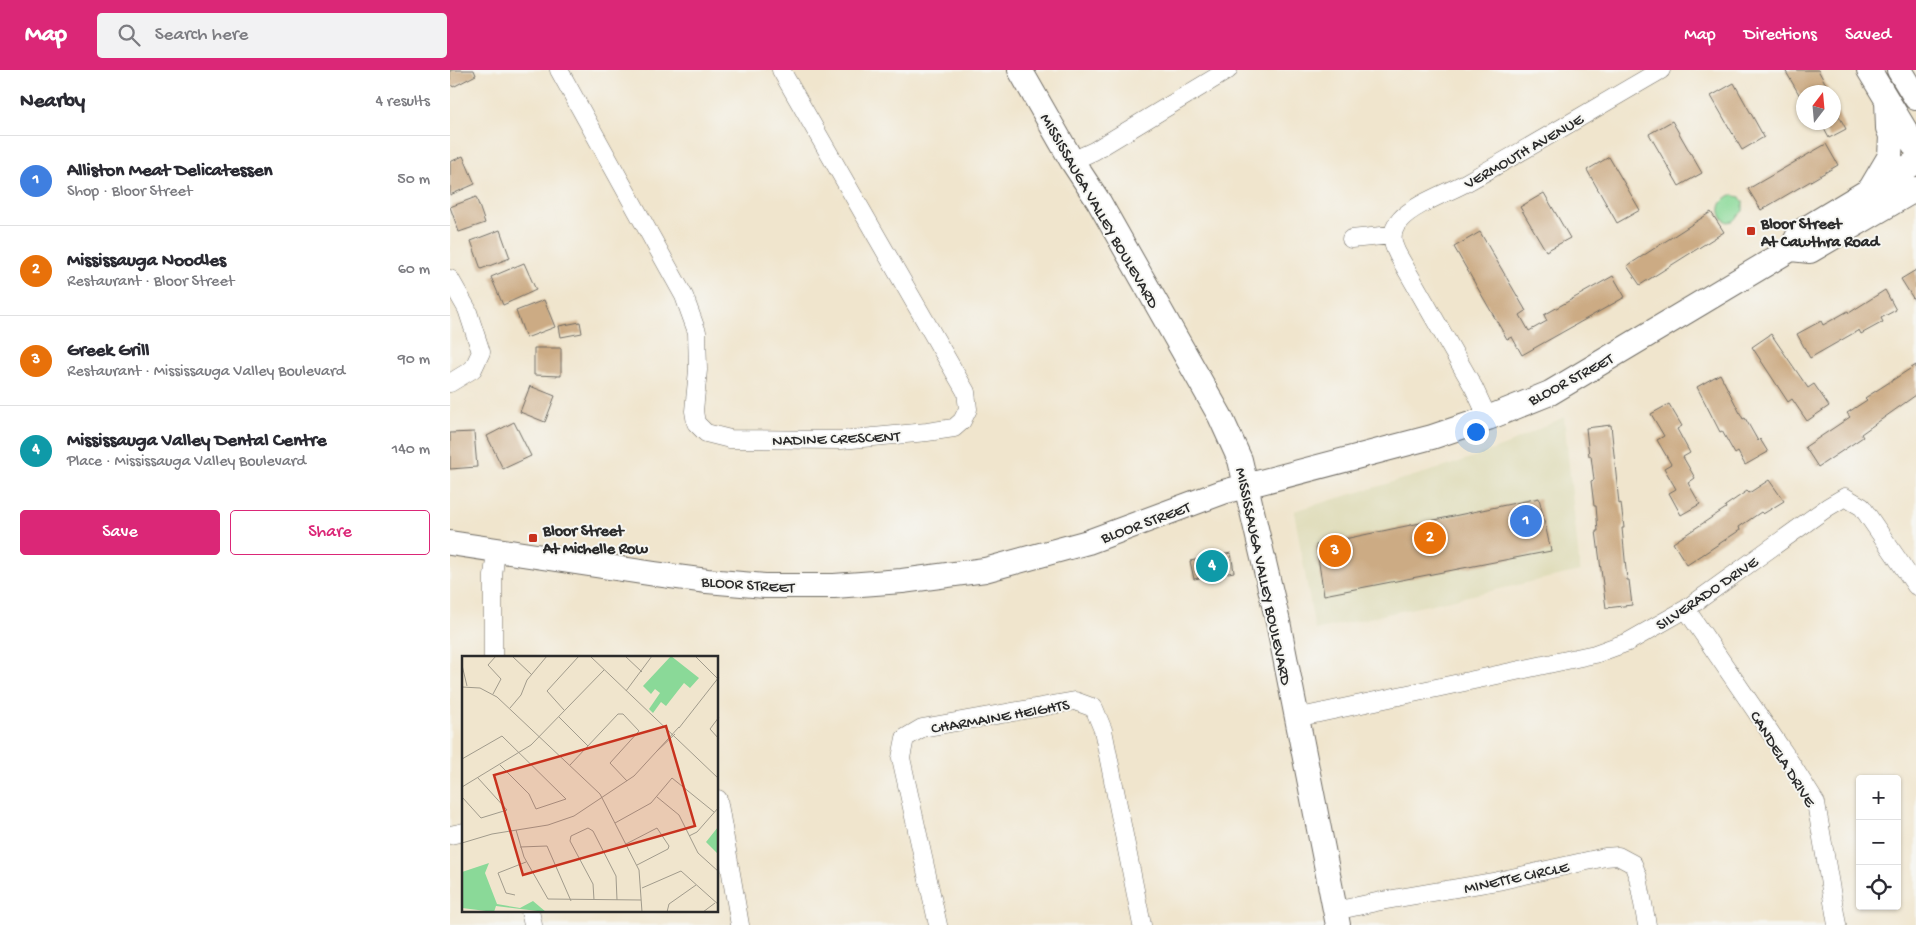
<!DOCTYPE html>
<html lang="en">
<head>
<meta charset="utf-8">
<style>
  body { margin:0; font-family:"Gochi Hand",sans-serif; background:#f2f2f3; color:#2b2b33 }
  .controls { position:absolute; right:15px; bottom:15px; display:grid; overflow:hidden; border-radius:5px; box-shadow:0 1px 4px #0004 }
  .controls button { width:45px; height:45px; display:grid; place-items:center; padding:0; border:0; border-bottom:1px solid #e1e1e2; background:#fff; color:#2b2b33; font:25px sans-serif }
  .compass { position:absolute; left:1346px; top:15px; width:45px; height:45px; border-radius:50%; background:#fff; box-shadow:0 1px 4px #0004; rotate:16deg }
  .you { position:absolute; left:1025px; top:361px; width:18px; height:18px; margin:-12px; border:4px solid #fff; border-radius:50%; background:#1a73e8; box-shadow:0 0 0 8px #1a73e833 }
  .badge { display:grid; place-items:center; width:32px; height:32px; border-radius:50%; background:#db2777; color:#fff; font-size:16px; font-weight:700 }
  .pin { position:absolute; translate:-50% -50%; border:2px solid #fff; box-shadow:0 1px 5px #0006 }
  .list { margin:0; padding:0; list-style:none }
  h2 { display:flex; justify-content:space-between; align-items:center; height:65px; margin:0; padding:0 20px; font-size:21px }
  h2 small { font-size:16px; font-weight:400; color:#7c7c81 }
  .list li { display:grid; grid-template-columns:32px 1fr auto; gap:15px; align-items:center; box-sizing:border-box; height:90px; padding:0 20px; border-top:1px solid #e1e1e2 }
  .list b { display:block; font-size:19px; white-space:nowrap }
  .list p { margin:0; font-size:16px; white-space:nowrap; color:#7c7c81 }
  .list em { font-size:16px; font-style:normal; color:#7c7c81 }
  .actions { display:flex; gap:10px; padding:15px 20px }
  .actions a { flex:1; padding:11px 0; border:1px solid #db2777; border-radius:5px; text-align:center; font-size:18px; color:#db2777 }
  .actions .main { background:#db2777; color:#fff }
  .icon { flex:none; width:28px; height:28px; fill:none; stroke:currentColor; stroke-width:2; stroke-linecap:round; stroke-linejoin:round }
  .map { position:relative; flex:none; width:1466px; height:855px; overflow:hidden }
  header { display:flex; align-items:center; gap:30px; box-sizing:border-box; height:70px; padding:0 25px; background:#db2777; color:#fff }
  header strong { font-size:24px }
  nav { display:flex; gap:28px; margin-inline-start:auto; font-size:18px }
  .search { width:350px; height:45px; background:#f2f2f3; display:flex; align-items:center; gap:12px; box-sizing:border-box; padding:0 18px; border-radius:5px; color:#7c7c81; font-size:19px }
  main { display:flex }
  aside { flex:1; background:#fff }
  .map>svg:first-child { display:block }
  .built { fill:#e0ddbb }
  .green { fill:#8ad998; stroke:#5a8262 }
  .building { fill:#ccab84 }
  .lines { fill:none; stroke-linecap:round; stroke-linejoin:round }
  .street-casing { stroke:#706c64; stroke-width:19 }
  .secondary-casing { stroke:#706c64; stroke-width:26 }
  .street { stroke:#fff; stroke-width:18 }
  .secondary { stroke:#fff; stroke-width:24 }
  .poi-dot { fill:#c8321e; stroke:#f6f6f2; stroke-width:2 }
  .labels { text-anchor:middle; stroke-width:4; stroke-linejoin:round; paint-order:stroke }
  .street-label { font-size:16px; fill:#2b2b2b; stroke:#f6f6f2 }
  .poi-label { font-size:16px; font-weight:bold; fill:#2b2b2b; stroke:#f6f6f2; text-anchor:start }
  .inset-road { fill:none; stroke:#a19b8c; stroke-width:1 }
  .view { fill:#c8321e; fill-opacity:0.15; stroke:#c8321e; stroke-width:2.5 }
  .inset-edge { fill:none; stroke:#2b2b2b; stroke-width:2.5 }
</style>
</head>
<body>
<header>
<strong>Map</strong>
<div class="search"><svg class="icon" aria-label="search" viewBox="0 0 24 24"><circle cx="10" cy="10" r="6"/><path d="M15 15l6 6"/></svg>Search here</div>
<nav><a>Map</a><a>Directions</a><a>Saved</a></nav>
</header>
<main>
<aside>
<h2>Nearby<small>4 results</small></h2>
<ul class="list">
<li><span class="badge" style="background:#3f7fe0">1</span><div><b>Alliston Meat Delicatessen</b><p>Shop · Bloor Street</p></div><em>50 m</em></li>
<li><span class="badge" style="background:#e8710a">2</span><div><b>Mississauga Noodles</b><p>Restaurant · Bloor Street</p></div><em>60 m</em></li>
<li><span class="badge" style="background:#e8710a">3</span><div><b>Greek Grill</b><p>Restaurant · Mississauga Valley Boulevard</p></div><em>90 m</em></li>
<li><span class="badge" style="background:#0f9aa8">4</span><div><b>Mississauga Valley Dental Centre</b><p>Place · Mississauga Valley Boulevard</p></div><em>140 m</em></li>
</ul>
<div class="actions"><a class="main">Save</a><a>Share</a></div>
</aside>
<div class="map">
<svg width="1466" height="855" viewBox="0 0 1466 855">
  <rect width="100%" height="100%" fill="#f6f6f2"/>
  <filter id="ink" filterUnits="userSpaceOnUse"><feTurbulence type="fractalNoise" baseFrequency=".02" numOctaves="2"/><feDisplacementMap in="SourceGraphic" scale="10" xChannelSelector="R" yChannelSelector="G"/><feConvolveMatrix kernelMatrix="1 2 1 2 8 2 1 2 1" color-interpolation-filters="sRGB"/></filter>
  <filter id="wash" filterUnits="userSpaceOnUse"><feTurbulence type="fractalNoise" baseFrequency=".0096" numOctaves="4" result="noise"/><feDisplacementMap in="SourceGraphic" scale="20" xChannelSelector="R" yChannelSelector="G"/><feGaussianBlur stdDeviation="1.12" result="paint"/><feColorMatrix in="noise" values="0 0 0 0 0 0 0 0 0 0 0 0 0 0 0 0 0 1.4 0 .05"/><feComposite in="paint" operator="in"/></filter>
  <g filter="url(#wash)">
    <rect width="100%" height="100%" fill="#f0e5cd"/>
    <path class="built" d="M1114,347l16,154 -265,59 -21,-119 154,-45 58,-21z"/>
    <path class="green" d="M1281,125l9,2 3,5v9l-10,10 -6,1 -5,-4c-5,-10 -1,-18 9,-23z"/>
    <g id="blocks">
      <path class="building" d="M0,0h24l2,5 -23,12 -3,-4z
        M1335,0h33l10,18 -4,2 2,2h-22v11z
        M1284,13l30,54 -22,13 -31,-54z
        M1384,36l12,23 -17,9 -7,-13 -5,3 -4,-6h21z
        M1222,51l30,52 -23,13 -30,-52z
        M1376,74l12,21 -77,45 -13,-21z
        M13,86l12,28 -25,11v-33z
        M1159,87l31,53 -23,13 -30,-53z
        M1094,123l26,45 -24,13 -26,-44z
        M26,127l9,26 -26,9 -9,-25z
        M1261,142l13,20 -84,53 -13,-19z
        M50,160l10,28 -29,11 -10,-28z
        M1030,162l46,79 -6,4 9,16 18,-10 -3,-6 69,-39 12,21 -103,58 -10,-18 -5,2 -53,-92z
        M74,193l12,27 -33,15 -12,-28z
        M1466,200v33l-15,-24z
        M1435,220l11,20 -15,8 2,4 -22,12 -2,-4 -49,28 -13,-24 24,-13 2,4 25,-14 1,2z
        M94,230l11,27 -29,11 -10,-27z
        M130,252l2,11 -21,4 -2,-11z
        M1321,264l37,54 6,-4 15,22 -22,15 -15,-22 -4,3 -36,-55z
        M84,278h27v28l-27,-1z
        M1466,295v30l-55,39 2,3 -45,30 -13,-20 45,-30 -3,-4 20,-13 -2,-2z
        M1270,304l23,45 2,-1 13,23 2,-2 8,13 -23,13 -7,-13 -3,2 -13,-23 -2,1 -23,-45z
        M80,316l25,10 -10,26 -25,-10z
        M1219,334l13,22 -5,3 13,24 -7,4 12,21 -7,5 12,21 -19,11 -12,-22 7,-4 -12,-21 7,-4 -14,-24 7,-4 -13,-22z
        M64,352l17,34 -28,13 -16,-33z
        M1161,355l8,79 2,-1 3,25h-2l5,52h2l3,25 -26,3 -10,-77h2l-2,-25h-2l-3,-25 3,-1 -3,-24h-2l-3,-28z
        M24,362l3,35 -27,2v-36z
        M1319,410l15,21 -21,13 -2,-2 -22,15 1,3 -53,35 -14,-22 53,-35 -1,-2 22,-15 2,2z
        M1089,428l12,53 -227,44 -8,-50z
        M781,483l3,19 -40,7 -4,-18z"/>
    </g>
  </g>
  <g filter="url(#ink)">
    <use href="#blocks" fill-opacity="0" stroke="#706c64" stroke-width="1"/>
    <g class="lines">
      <g class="street-casing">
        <path id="street" d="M109,0l125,226 13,36 1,38 -4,41 2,12 10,10 24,6 111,1 86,-8 27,-4 8,-7 6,-12 -2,-17 -185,-322
          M622,91l22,-10 134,-81
          M901,169l41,-4
          M0,209l17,30 14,43 -8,17 -23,14
          M1038,348l-14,-30 -76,-133c-7,-13 -8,-23 2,-35 14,-16 50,-28 69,-39 65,-36 128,-74 192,-111
          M1236,539l99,145 31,49 21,122
          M43,588v-82l3,-25
          M846,648l299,-64 33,-12 58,-33 142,-102 17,-10 17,10 54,79
          M268,729l22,126
          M0,765l14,-3
          M80,841l3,14
          M885,841l46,-10 117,-20 107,-24 13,-1 15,8 5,13 9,48
          M488,855l-37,-167 4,-20 17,-10 153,-27 19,7 9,22 39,195"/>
      </g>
      <g class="secondary-casing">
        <path id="secondary" d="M570,0l52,91 27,41 121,214 20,44 38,162 60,303
          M1419,0l47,78
          M1449,0l17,28
          M1421,118l19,-32 1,-20 -3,-8 -1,-28
          M1341,179l19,2 106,-62
          M0,473l205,31 52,7 58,5h69l68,-5 83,-11 103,-28 135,-50 209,-55 56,-19 62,-25 241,-144 9,-17 116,-70"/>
      </g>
      <use href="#street" class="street"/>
      <use href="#secondary" class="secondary"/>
    </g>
  </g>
  <g class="poi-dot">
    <rect x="1296" y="156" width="10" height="10" rx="2.5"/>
    <rect x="78" y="463" width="10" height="10" rx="2.5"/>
  </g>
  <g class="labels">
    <g class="street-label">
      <text transform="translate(1073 80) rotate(-30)" y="6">VERMOUTH AVENUE</text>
      <text transform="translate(651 140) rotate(60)" y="6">MISSISSAUGA VALLEY BOULEVARD</text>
      <text transform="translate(1120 308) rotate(-28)" y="6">BLOOR STREET</text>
      <text transform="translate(386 367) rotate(-2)" y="6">NADINE CRESCENT</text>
      <text transform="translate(695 451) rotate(-20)" y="6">BLOOR STREET</text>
      <text transform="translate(815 506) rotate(78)" y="6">MISSISSAUGA VALLEY BOULEVARD</text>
      <text transform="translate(298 513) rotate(4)" y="6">BLOOR STREET</text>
      <text transform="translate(1256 522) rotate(-34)" y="6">SILVERADO DRIVE</text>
      <text transform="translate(550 645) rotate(-10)" y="6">CHARMAINE HEIGHTS</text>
      <text transform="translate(1334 688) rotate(58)" y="6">CANDELA DRIVE</text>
      <text transform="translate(1066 806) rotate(-12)" y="6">MINETTE CIRCLE</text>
    </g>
    <g class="poi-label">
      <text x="1311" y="158">Bloor Street<tspan x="1311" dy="18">At Cawthra Road</tspan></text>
      <text x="93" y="465">Bloor Street<tspan x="93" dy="18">At Michelle Row</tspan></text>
    </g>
  </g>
  <g transform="translate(12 586)">
    <rect width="256" height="256" fill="#f0e5cd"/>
    <path d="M209,0l28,22 -9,10 -6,-5 -18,23 -5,-4 -8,11 -4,-4 11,-16 -5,-4 -4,5 -8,-8zM256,171v27l-12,-12zM27,207l-4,10 12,31 23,4 13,-7 13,11 -50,-6 -2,6 -32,-4v-36z" fill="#8ad998"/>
    <path class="inset-road" d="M50,0l20,19M128,0l129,123M163,0l17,16M233,0l22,22M0,9l5,21M0,31l18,1 17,9 103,97 39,76 3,42M164,35l26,-35M31,38l8,-15 -13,-14 8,-9M48,52l11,-13 6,-15 20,-24M102,54l-17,-19 32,-35M97,61l29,29M257,61l-9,12 9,10M217,72l40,-51M195,95l18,-17M0,103l40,-23 64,63 -30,10 -7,-15 -29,-29M108,109l48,-51h5l16,17 -29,32 17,18M0,131l69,-42 73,-75M0,141l19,21 26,-8 -29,-32M195,141l22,18 19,38 21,19M153,167l36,-20 21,-25 42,34M54,174l8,27 24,42 93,1M227,180l8,-4 22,-25M0,187l30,-9 56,-9 26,-9 60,-40 45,-49M164,188l31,-16 12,18 -1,3 -31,16M58,191l27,-1 24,55M180,232l39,-17 38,34M53,239l-9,-2 -8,-20 28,-11M132,244l-1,-16 -23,-43 1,-5 17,-8 5,3 23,45 1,24M205,256l2,-8 27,-19M241,256l12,-9"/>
    <path class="view" d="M204,70l29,100 -172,49 -29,-100z"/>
    <rect width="256" height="256" class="inset-edge"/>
  </g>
</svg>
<div class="controls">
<button>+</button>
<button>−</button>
<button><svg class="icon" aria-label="locate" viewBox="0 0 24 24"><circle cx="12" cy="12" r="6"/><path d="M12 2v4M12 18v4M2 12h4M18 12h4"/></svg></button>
</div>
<svg class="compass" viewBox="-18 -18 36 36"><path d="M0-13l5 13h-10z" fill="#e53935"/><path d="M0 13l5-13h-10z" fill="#7c7c81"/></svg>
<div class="you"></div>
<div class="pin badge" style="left:1076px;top:451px;background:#3f7fe0">1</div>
<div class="pin badge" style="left:980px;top:468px;background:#e8710a">2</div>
<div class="pin badge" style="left:885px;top:481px;background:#e8710a">3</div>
<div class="pin badge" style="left:762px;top:496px;background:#0f9aa8">4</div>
</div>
</main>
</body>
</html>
